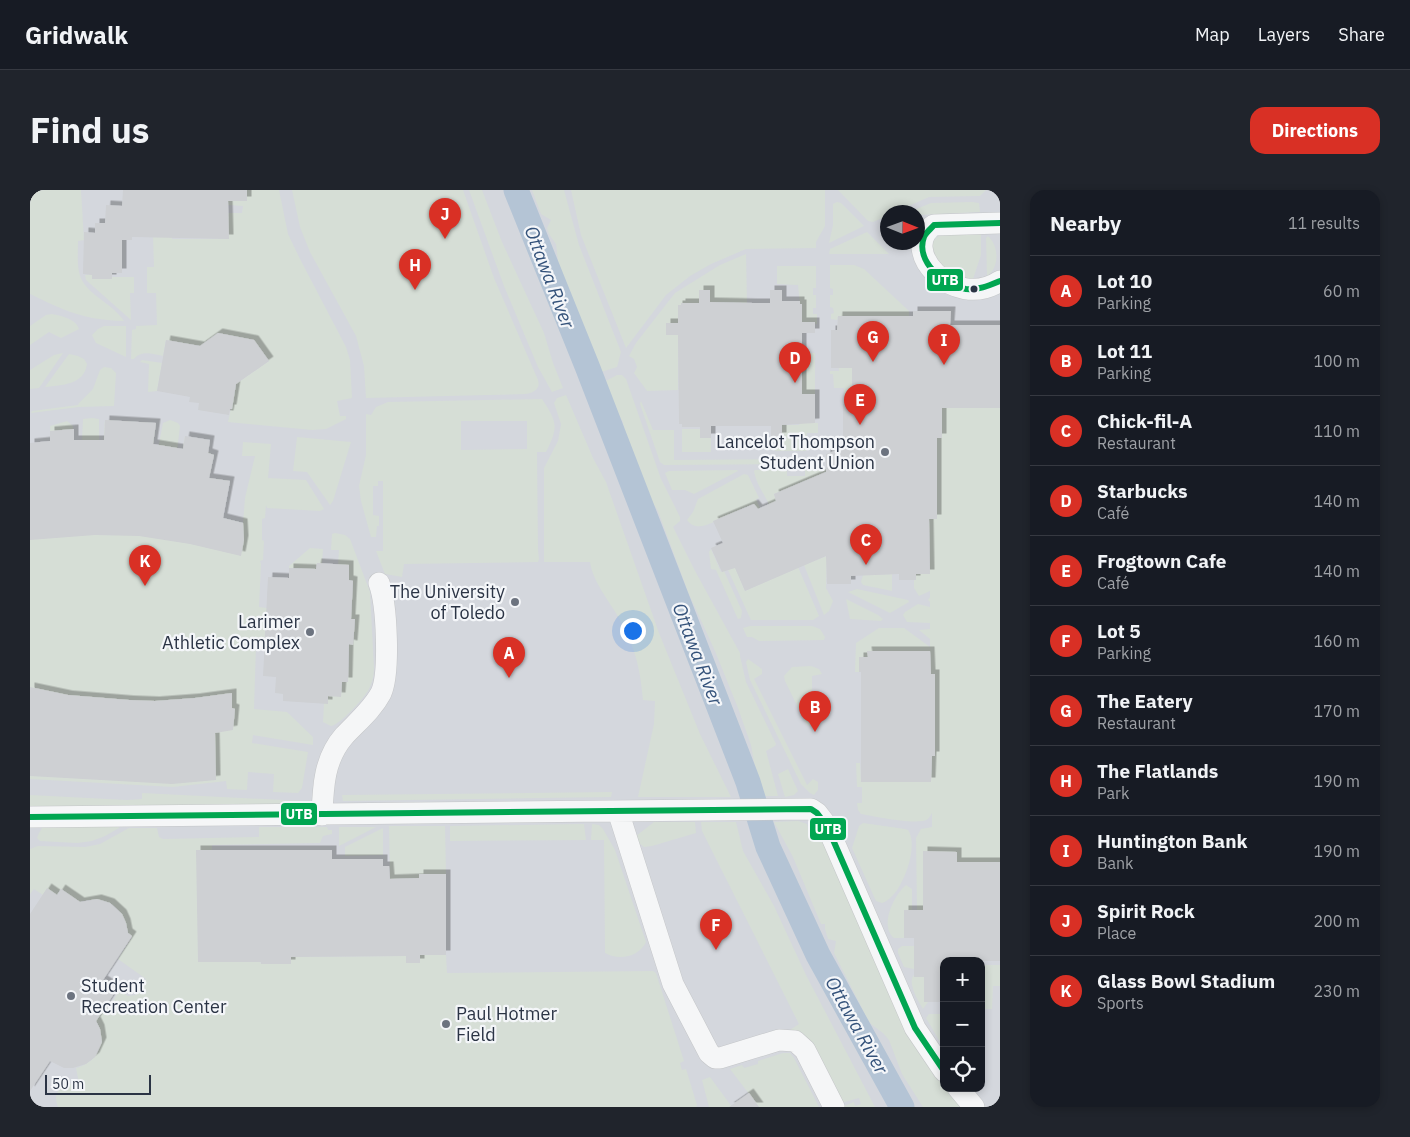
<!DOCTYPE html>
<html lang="en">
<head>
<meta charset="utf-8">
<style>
  body { margin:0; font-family:"IBM Plex Sans",sans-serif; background:#20242c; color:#f1f3f6 }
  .controls { position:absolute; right:15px; bottom:15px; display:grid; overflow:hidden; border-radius:10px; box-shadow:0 2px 8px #0003 }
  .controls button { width:45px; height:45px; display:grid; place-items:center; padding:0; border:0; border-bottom:1px solid #363941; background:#171b24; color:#f1f3f6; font:25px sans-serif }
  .compass { position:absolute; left:850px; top:15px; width:45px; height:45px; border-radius:50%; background:#171b24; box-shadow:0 2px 8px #0003; rotate:91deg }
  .scale { position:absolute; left:15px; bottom:12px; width:106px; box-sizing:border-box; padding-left:5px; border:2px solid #2b3445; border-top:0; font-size:14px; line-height:18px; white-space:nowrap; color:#2b3445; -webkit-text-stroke:4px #f4f6f9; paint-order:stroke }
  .you { position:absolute; left:602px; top:440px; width:18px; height:18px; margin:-12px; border:4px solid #fff; border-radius:50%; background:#1a73e8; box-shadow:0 0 0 8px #1a73e833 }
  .badge { display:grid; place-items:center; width:32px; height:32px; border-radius:50%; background:#d93025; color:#fff; font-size:16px; font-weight:700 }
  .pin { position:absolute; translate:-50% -41px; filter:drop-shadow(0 1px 2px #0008) }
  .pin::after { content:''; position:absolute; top:26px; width:18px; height:15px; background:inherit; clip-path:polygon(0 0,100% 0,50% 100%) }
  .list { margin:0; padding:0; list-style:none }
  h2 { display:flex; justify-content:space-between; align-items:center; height:65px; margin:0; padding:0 20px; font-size:21px }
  h2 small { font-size:16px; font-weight:400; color:#9ea1a6 }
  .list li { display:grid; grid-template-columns:32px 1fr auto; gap:15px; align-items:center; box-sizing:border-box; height:70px; padding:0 20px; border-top:1px solid #363941 }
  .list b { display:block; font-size:19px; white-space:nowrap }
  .list p { margin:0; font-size:16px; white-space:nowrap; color:#9ea1a6 }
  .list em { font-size:16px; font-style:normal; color:#9ea1a6 }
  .icon { flex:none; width:28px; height:28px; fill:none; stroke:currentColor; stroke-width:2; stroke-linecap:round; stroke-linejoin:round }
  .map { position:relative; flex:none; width:970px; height:917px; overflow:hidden; border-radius:15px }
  header { display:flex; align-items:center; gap:30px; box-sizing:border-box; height:70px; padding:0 25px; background:#171b24; border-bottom:1px solid #363941 }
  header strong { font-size:24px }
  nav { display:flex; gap:28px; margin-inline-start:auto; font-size:18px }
  .intro { display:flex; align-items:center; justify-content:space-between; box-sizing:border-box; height:120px; padding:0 30px }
  h1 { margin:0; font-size:35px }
  .button { padding:12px 22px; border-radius:15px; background:#d93025; color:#fff; font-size:18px; font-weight:700 }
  main { display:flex; gap:30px; padding:0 30px }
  aside { flex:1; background:#171b24; border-radius:15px; box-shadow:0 2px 8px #0003 }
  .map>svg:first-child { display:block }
  .built { fill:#d4d7dd; fill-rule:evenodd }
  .green { fill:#d6ded6; fill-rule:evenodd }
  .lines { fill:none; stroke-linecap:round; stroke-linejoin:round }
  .river { stroke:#b4c4d5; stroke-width:25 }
  .building { fill:#ced0d3; filter:url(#shadow) }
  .minor-casing { stroke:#c4c6c8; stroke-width:22 }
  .minor { stroke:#f5f6f7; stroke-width:21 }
  .bus-1-casing { stroke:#f4f6f9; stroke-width:10 }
  .bus-1 { stroke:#00a651; stroke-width:6 }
  .bus-dot { fill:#2b3445; stroke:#f4f6f9; stroke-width:2 }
  .poi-dot { fill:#6c737f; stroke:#f4f6f9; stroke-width:2 }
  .labels { text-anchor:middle; stroke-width:4.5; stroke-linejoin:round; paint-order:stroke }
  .poi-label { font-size:18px; fill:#2b3445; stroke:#f4f6f9; text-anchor:end }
  .water-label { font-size:19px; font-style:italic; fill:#34527a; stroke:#f4f6f9 }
  .line-badge { stroke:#f4f6f9; stroke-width:2 }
  .badge-label { font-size:14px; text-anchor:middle; font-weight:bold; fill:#fff }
</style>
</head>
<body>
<header>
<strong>Gridwalk</strong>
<nav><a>Map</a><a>Layers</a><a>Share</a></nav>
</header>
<div class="intro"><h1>Find us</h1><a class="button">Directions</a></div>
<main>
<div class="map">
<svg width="970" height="917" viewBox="0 0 970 917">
  <defs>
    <filter id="shadow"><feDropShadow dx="4.5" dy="-4.5" stdDeviation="0" flood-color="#0004"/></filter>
  </defs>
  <rect width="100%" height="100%" fill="#e6e8ea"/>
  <path class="built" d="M0,0h970v917h-970zM858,22h30v30h-30zM914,771h37v127h-37z"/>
  <path class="green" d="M0,0h51l3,50 -6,1c0,10 -1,21 1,31 5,23 33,30 45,49 -40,-1 -59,-10 -94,-27z
    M217,0h32l9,44 12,25 46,88 4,13 2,38 -15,3 3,15h6v3l-20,10 -14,1 -84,-8 8,-38 33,-23 -15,-21 -36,-7 -18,13 -34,-6 -3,16c-10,-2 -22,-6 -29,3h-3l1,-29 4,-1v-3l21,-1 -1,-32h-9v-26h7l-1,-31 19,1v2h56v-26h14l1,-7 -15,-1v-4z
    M262,0h171l31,88 44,102c3,9 -5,13 -13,14l-159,4 -2,-32 -8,-30 -46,-84 -10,-25z
    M439,0h13l20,52 42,91 9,30 10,25 -11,4 -14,-25 -34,-81z
    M502,0h32l15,55 42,107 -4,15 -16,5 -6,-17 -7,-12 -8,-9 -7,-18 3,-5 -18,-50 -2,-17 -7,-10 -2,-6 4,-8 -10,-6z
    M541,0h254v36l-9,16v6l-70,1 -35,15 -21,12 -24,19 -40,53 -45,-113z
    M808,0h148l-6,6 -51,1 -34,15h-7l-1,4 -14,6 -5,-1z
    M807,12l4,1 23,23 -35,17 4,-18v-21z
    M942,12l7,1 1,9 -62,3v-3h-9l22,-9z
    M837,42l22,22h-60l1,-5z
    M916,42l35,1v22l-8,24h-11l-27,-17c-4,-19 -8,-20 11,-30z
    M958,46c11,10 12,31 -1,40l-1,-38z
    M716,64l1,49 -37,-1v-12h-11v15l-21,1v13l2,4 -14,12h15l-3,5v50l-31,1 -13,-18 3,-6 -3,-8 -5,-3 7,-13 39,-50 45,-28z
    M800,75h24l10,4 45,42v5h-71l-1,4 -6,-1v-5l3,-1 -1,-5 -3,-1v-12h3v-6l-3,-1z
    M747,76h39v22h-3v7h3v13h-3v6h4v10l-17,-2v-3l2,-1v-14h-2l-2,-19 -21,-1z
    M62,84v5h20v-2h22v16h-4l1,27 -45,-40 -1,-5z
    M22,124c10,2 24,5 27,15l-18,9 -12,-6 -19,13v-19l16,-11z
    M74,136h22v31l-30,-14 -4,-8 6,-6z
    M33,163l-24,35 -9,1v-19l24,-15z
    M769,163h16v41l-16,1 3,-7z
    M39,164l9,2 6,3 3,5c-3,21 -25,21 -42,23z
    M808,168h14v39h-8v-9h-10l-1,-14h-3v-3h9z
    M112,170l20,3 -5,28 -9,1 1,-28 -9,-2z
    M74,177l7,1 5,5 -2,33 -35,1 -48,6 1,-2 46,-6 1,-2 14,-14 7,-19z
    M587,185h5l4,4 35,100 19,38v4l-7,6 21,42 46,84v3l6,26 30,62 -1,2 -9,5 12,45h-13l-11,-34 -3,-17 -13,-37 -23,-57 -27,-59 -30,-81 -7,-11 -16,-39 -11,-31 -1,-8 -7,-12 -12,-28z
    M536,205l27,63 13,24 53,151 41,101 31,63h-93l16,-73 1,-23 -12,-1c-3,-33 -8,-53 -24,-82 -10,-17 -26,-36 -29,-56h-46v-94l14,-27 3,-17 -7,-21 3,-5z
    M512,209c15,23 17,28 4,53h-9l1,98 1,9 -1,3 -134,2 -2,13 -17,-3 -9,-23h7v-70h-5v5h-5v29l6,1v10h-2l-1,11h-5l-10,-36 -2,-15 7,-31v-41l5,1 5,-8 12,-5zM431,231h66v28l-66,1z
    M611,211l12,29h21v30l117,-1 -1,5 -126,1 -4,-3 -20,-58z
    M895,218h75v454h-43v-10h-34v58h-6l-1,-72 5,-9 11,-2v-14c0,0 -3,5 -4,6 -10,7 -55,-3 -67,-5l-3,-4 -1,-7h5v-16h-5l-1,-24h4l1,19h70l1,-26 3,-1v-80l-4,-1 -1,-23h-62v6h-9v15h-4l1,-29 23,-15h25l26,19v-8l-11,-9 11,-1v-6l-23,-1 -4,-7 2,-3 13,-8 12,3v-5l-2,-2 2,-3v-6l-11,5 -5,-8v-8h2v-6l14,-1 -1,-54 8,-1v-80h5v-19z
    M62,228l7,1v26h4l2,-25 51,3 -3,24 5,1 5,-25 7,-3 8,3 2,3 -3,25 5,1 3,-16 23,16 6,3 -5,23 21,3 -10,37 23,5 2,-25 10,-42h-13l1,-14 28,2 -3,34 38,2 18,29 -4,2 -53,-3 -1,-3 -1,13 -3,1v21l2,1 -1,19 -3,1 1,3 -2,43 8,1 -3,37h-8l-2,64 33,3 26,25v8l-60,-10 -1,8 56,9 -6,36 -4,5 -25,-1 1,-18 -26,-2 -1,18 -20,-1 -1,-8 -53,6 -143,-8v-336l2,5 19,-1 -1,-21 17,-5 6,5 1,14h8l1,-21z
    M770,232l18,1v10h-11l-1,18h-31v-14l7,-12h17z
    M652,239h18v9h11v14h-29z
    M267,247l54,5 -18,59 -3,4 -23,-33 -14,-1z
    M757,279v7h18v-7h21v3l-52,22 2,7 -7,4c-5,-12 -13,-21 -15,-34l1,-1z
    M707,280l1,1 -44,23 -9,-4h-13l-7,-17 4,-2z
    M714,284l4,1 11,23 -3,1 4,9 -2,1 -5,-5c-9,4 -19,8 -29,13 -10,4 -27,17 -37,3l6,-8 5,-13z
    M305,343l10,2 5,4 20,53 4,76c0,8 -2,16 -6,23 -6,9 -27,33 -37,35l-8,-4 1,-19 4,-7h13l1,-14h6l1,-38h4l2,-25h-4l2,-38 -4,-1v-15h-11l1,-15h-8l1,-16z
    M280,358l13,1 -1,15 -5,-1 -1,6 -27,-1v-2z
    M681,359l10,23 3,-1 18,40 -1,7 -3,1 -1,-2 -21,-47 -5,-1 -2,-17z
    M797,366l-1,32 7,13 -4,10 -5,4 -20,-50z
    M705,377l10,24 53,-24 21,49 -6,4h-62l-23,-50z
    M862,384v17l-29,-6 -2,-3 2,-7z
    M827,399l51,11 1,2 -19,11 -42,-21z
    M816,409l32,16 5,4 -2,2 -31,-2z
    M720,436h62l8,3 5,8 -1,3 -65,1 -7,-4h-5l-4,-9z
    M718,469l14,10v5l-8,5 53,106 6,-6 5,3v8l-4,5 -4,-2 -9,-9 -51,-104 -4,-18z
    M781,476l8,3 3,5 -10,2v44l-3,6 -3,-2 -21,-43 -1,-5 8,-9z
    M758,579l10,22 -4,4 -9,2 -7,-23z
    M582,602l-1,5 -268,4 -1,-6z
    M112,603l162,8 3,4 -277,5v-15l97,5 15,-1z
    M768,631l9,3 2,9 4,-2 -1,-5 5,7 4,-1 118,247 5,6v3h2l17,19h-40l-21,-33 -13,-34 -6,-7 -12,-9 -4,-6 -33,-65 2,-12 -8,-2 -3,-10v-5h-4l-28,-67 -19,-35z
    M624,632h41l1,11 -44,13 -8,1 -5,-4 -3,-7z
    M671,632h35l7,29 31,55 32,69 69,132h-33l12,-5 1,4 6,-2 -2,-6 -18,5 -51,-73 9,-6 -97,-193z
    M833,633l42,6 3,1c12,16 -7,68 -26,73l-6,-2 -24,-53 7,-22z
    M554,634l2,16 -136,1v-15z
    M562,634l7,1 4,4 12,21 31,92c-7,15 -27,19 -41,11l-1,-113h-13z
    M14,635l75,1v2l-14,8 -13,5 -15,2 -37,-2 -3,-3 2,-5z
    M359,636h56l1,48h-27v4l-29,1z
    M229,637h68l1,3h4v4l-9,2 -3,7 -108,2v5l49,114h30v-7l115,-1v7h14v-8h26l1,18 206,-2 3,2 28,88 -4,2 2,7 4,-1 11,36 -1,2h-638c-7,-18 6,-22 21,-24l-3,-15c24,-6 32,-30 18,-50l11,-11 4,2 10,-19 9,6 8,-1 10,-16 -28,-20 14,-22 -4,-4c-4,-26 -22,-39 -48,-31l-19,-13 -4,6 -10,-6 -4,6 -9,-6 -4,5v-45l8,-3 47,1 15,-3 29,-16h28l2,9 4,2 96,-2z
    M309,637h37l-37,19z
    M353,638v27l-38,1v-9z
    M876,695l6,4v21l-8,1v27h-10c-15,-12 0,-43 12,-53z
    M872,756h12v23l-10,-2 -6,-14v-4z
    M951,775h19v21h-7l-1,23h-11z
    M884,785v2h10v25h4l-5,7c-5,-8 -16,-26 -9,-34z
    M899,824h13l1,33 -17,-29z
    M753,863h7l4,5 25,49h-60l-29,-38 12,-4 2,3 14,-4v-3z
    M680,887l22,30h-23l-7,-27z"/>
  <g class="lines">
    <path class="river" d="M486,0l71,176 161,416 20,65 50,108 84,152"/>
  </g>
  <path class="building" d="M93,0h124v11h-19l1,38 -97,-2v3h-10v33h-10v6h-20v-4l-9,-1 1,-42 11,1v-10h10l1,-18 16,1z
    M669,100h11v12l43,1h17v-13h12v11h18v3h2v18h13v11h-13v61h13v29l-33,2v12h-11v-11h-60v12h-11v-11h-18v-3h-3l-1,-89h-12v-12h12v-18h3v-2h18z
    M883,121h38l-1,14h50v83h-58v30h-5v81h-8l1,55h-14v6h-17v-6l-48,2v8h-24l-1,-28 -81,35 -10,-23 -13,4 -11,-24 12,-5 -10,-22 41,-17 4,5 18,-8 -2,-7 52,-22v-18l17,-6v-44h4l-1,-7h6v-29h-21v-38h6l1,-14h75z
    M188,143l36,7 15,21 -33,23 -4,25h-2l-1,6 -31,-5 1,-7 -10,-1 1,-5 -33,-6 9,-51 34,6z
    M75,230l51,3 -3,21 30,5 2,-13 25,4 -2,13 6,2 -5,23 21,3 -7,37 20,5 1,17 -3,16 -51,-12 -51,-8 -44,-1 -65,5v-97l20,-2v-10l24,-2v11h30z
    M287,373l32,2v15l4,1 -2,38h4l-2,26 -4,-1 -1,38h-6l-1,15 -13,-1v8l-45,-3v-7l-8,-1 1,-16 -13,-1 5,-99 21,1v-10l27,1z
    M837,461h63l1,23h4v82h-3l-1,26h-70v-110h-2v-15h9z
    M0,497l38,8 61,5 26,1 40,-3 37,-5v15l3,1 -2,21 -18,3 1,47 -44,4 -142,-8z
    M166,660h136v9h51v7h6l1,13 29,-1v-4h27v81h-26v8h-14v-7l-115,1v7h-30v-2h-63z
    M893,661l34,1v10h43v99h-56v41h-20v-25h-10v-39h-10v-28h19z
    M17,698l10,7 4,-6 19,13 17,-3 13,4 12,11 4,9 2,10 4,3 -29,44 14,9 -21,32 4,8 2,13 -7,15 -9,7 -13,4h-9l-14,-7 -20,30v-177z
    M719,903l10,14h-30z"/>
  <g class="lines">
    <g class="minor-casing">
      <path id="minor" d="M970,33l-66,2c-37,23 19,87 66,56
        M588,621l55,173 36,69 6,5h5l59,-18 16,1 10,9 29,57
        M292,625c1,-28 2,-56 22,-79 13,-14 28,-26 37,-43 9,-20 6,-89 -2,-110
        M0,627l781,-8 6,4 10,13 88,202 29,43
        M928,898l16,19"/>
    </g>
    <use href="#minor" class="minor"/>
    <g class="bus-1-casing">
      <path id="bus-1" d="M970,33l-66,2c-3,4 -8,7 -10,12 -9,24 20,49 42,52 13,1 22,-3 34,-8
        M0,627l781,-8 6,4 10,13 88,202 29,43"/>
    </g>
    <use href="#bus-1" class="bus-1"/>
  </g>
  <circle class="bus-dot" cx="944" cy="99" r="4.5"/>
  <g class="poi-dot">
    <circle cx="855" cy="262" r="5"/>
    <circle cx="485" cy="412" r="5"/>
    <circle cx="280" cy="442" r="5"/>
    <circle cx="41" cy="806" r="5"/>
    <circle cx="416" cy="834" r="5"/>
  </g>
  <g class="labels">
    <g class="poi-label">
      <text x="845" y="258">Lancelot Thompson<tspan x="845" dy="21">Student Union</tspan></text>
      <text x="475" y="408">The University<tspan x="475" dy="21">of Toledo</tspan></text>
      <text x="270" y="438">Larimer<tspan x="270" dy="21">Athletic Complex</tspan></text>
      <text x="51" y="802" text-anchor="start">Student<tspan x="51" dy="21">Recreation Center</tspan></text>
      <text x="426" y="830" text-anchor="start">Paul Hotmer<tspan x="426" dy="21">Field</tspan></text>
    </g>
    <g class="water-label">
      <text transform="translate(520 87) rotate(69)" y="7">Ottawa River</text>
      <text transform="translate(668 464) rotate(69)" y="7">Ottawa River</text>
      <text transform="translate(827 835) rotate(61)" y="7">Ottawa River</text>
    </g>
  </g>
  <g class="line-badge">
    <rect x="896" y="78" width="38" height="24" rx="5" fill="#00a651"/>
    <rect x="250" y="612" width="38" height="24" rx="5" fill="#00a651"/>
    <rect x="779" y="627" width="38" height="24" rx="5" fill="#00a651"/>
  </g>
  <g class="badge-label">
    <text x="915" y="95">UTB</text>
    <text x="269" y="629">UTB</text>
    <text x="798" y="644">UTB</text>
  </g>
</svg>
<div class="controls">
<button>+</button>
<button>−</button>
<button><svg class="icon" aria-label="locate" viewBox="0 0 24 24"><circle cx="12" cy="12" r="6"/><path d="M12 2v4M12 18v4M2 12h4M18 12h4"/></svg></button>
</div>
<svg class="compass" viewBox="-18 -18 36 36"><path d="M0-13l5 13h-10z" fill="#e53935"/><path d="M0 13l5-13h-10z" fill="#9ea1a6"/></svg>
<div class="scale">50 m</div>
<div class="you"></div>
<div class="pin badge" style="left:479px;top:488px">A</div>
<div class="pin badge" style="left:785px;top:542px">B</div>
<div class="pin badge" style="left:836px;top:375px">C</div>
<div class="pin badge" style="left:765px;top:193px">D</div>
<div class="pin badge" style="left:830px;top:235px">E</div>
<div class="pin badge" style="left:686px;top:760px">F</div>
<div class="pin badge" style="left:843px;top:172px">G</div>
<div class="pin badge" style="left:385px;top:100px">H</div>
<div class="pin badge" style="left:914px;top:175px">I</div>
<div class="pin badge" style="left:415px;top:49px">J</div>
<div class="pin badge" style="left:115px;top:396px">K</div>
</div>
<aside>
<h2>Nearby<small>11 results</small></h2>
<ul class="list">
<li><span class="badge">A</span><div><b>Lot 10</b><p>Parking</p></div><em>60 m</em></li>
<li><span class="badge">B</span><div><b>Lot 11</b><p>Parking</p></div><em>100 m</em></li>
<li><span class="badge">C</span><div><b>Chick-fil-A</b><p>Restaurant</p></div><em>110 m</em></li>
<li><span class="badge">D</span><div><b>Starbucks</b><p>Café</p></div><em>140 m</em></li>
<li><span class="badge">E</span><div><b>Frogtown Cafe</b><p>Café</p></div><em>140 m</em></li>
<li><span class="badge">F</span><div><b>Lot 5</b><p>Parking</p></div><em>160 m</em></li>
<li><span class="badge">G</span><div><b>The Eatery</b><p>Restaurant</p></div><em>170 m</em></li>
<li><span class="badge">H</span><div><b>The Flatlands</b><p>Park</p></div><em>190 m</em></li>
<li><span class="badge">I</span><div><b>Huntington Bank</b><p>Bank</p></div><em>190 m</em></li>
<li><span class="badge">J</span><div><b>Spirit Rock</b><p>Place</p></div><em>200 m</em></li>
<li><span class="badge">K</span><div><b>Glass Bowl Stadium</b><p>Sports</p></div><em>230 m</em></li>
</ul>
</aside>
</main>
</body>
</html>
